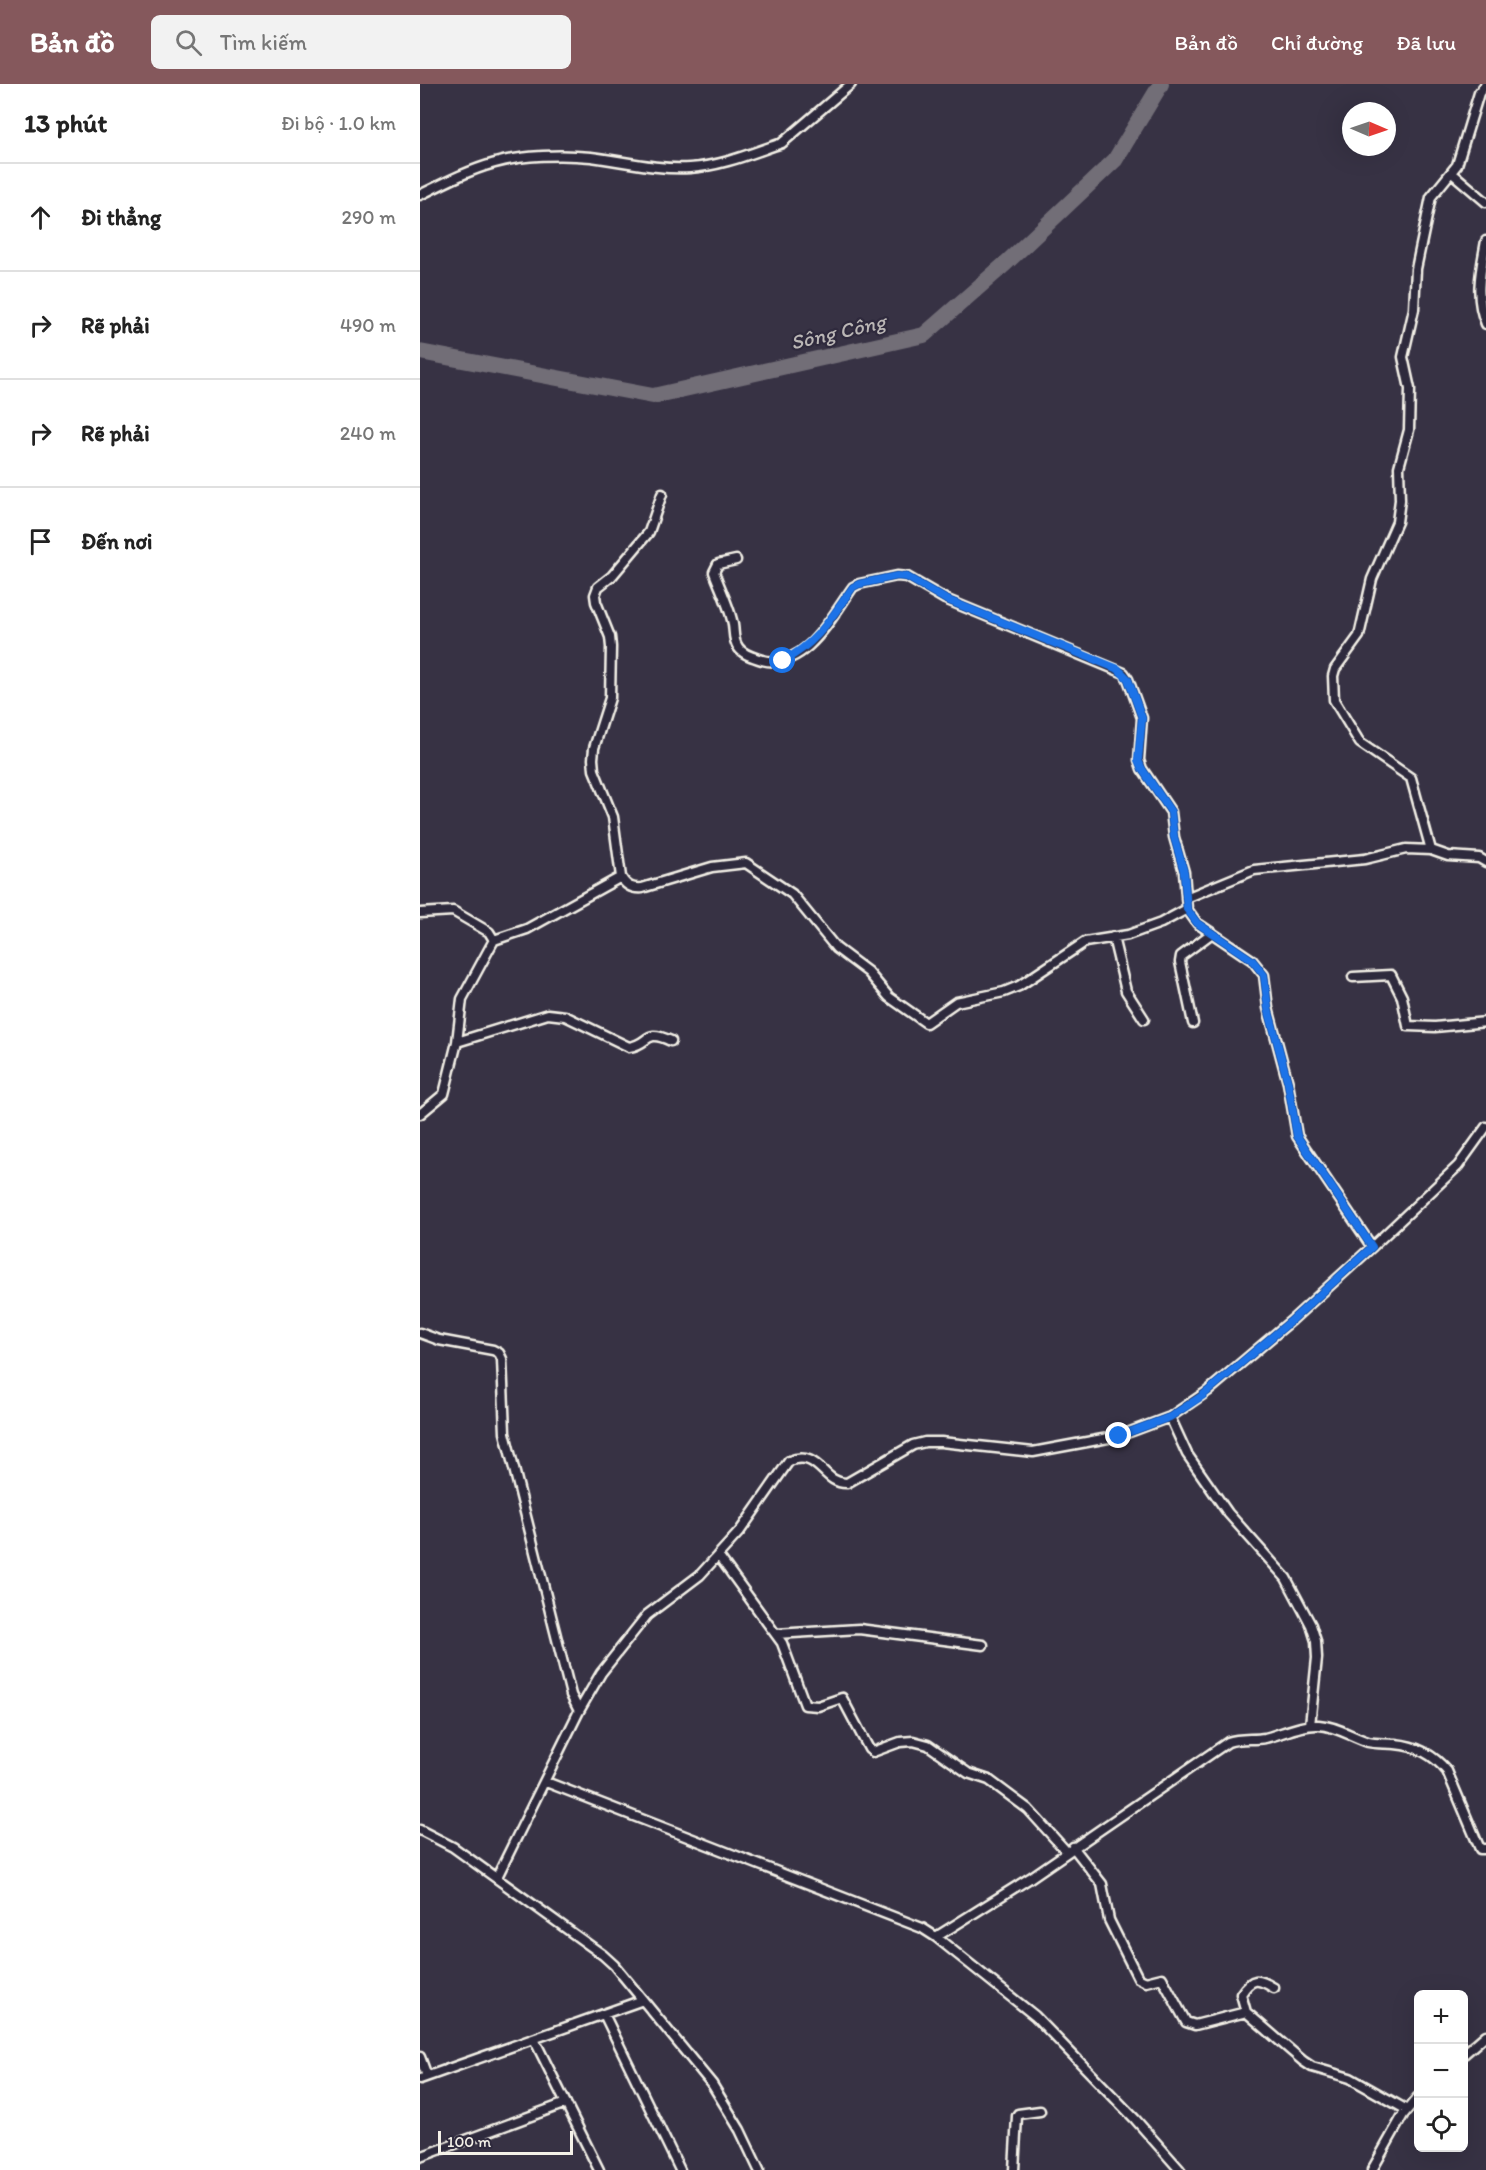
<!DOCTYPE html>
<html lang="vi">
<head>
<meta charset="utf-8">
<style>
  body { margin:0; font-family:Itim,sans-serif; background:#f2f2f2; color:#222 }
  .controls { position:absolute; right:18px; bottom:18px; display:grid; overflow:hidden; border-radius:9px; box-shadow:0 6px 24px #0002 }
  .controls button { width:54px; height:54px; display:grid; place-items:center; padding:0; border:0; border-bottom:2px solid #e0e0e0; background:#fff; color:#222; font:30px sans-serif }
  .compass { position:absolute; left:922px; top:18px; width:54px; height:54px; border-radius:50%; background:#fff; box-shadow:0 6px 24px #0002; rotate:92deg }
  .scale { position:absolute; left:18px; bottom:15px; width:135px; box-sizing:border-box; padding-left:6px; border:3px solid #f4f1e8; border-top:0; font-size:16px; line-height:21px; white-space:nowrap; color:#f4f1e8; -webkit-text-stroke:4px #2f2a3d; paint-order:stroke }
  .stop { position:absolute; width:18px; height:18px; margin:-14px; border:4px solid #1a73e8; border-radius:50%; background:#fff }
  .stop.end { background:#1a73e8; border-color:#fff; box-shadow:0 2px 6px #0008 }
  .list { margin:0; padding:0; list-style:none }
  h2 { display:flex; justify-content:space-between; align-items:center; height:78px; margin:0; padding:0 24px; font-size:26px }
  h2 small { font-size:20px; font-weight:400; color:#767676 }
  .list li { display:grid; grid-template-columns:39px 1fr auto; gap:18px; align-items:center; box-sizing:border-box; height:108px; padding:0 24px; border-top:2px solid #e0e0e0 }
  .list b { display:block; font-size:22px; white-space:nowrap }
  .list em { font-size:20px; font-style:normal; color:#767676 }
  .icon { flex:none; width:33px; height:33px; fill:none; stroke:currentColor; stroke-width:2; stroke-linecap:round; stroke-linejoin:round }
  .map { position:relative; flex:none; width:1066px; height:2086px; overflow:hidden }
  header { display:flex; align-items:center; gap:36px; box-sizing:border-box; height:84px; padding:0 30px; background:#85585c; color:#fff }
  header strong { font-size:28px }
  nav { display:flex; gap:33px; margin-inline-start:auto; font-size:21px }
  .search { width:420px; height:54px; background:#f2f2f2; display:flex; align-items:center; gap:15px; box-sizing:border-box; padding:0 21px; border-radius:9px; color:#767676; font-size:22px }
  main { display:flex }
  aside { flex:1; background:#fff }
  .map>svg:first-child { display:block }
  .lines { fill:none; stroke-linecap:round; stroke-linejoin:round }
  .river { stroke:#726e77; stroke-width:16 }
  .street-casing { stroke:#f4f1e8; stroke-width:13 }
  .street { stroke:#2f2a3d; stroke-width:8 }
  .route { stroke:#1a73e8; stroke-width:8 }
  .labels { text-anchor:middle; stroke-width:4.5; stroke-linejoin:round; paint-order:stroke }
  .water-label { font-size:21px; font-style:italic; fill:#bab6b5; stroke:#2f2a3d }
</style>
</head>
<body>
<header>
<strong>Bản đồ</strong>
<div class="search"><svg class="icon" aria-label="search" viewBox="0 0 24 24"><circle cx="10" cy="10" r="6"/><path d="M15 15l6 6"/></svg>Tìm kiếm</div>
<nav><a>Bản đồ</a><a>Chỉ đường</a><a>Đã lưu</a></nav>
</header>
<main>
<aside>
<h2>13 phút<small>Đi bộ · 1.0 km</small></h2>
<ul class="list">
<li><svg class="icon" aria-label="ahead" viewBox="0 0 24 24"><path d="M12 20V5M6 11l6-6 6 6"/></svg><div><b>Đi thẳng</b></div><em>290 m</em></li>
<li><svg class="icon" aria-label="right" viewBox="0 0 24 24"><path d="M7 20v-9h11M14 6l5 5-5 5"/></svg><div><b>Rẽ phải</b></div><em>490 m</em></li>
<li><svg class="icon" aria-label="right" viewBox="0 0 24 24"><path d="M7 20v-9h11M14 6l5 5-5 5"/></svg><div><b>Rẽ phải</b></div><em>240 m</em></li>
<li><svg class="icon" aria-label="arrive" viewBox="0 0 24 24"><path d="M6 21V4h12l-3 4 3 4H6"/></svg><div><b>Đến nơi</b></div></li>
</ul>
</aside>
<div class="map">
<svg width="1066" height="2086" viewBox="0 0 1066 2086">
  <rect width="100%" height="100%" fill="#373244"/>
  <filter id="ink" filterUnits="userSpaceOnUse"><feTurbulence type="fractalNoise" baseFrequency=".0167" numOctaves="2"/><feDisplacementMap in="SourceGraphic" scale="12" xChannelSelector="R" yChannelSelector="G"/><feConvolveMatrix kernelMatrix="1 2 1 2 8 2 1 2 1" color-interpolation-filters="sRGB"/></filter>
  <g filter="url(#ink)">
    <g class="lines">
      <path class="river" d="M0,268l233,44 271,-61 81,-71 110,-104 46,-76"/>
      <g class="street-casing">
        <path id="street" d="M1032,89l34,29
          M0,111c24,-12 49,-25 75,-32 27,-8 68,-9 96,-6 32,4 66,13 99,11 32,-2 62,-15 92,-25l69,-59
          M1066,157c-5,28 -12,56 0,83
          M242,410l-13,38 -37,44 -14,11 -3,8 1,7 14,35 1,10 -1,51 -16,50 -1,11 1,11 19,47 8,60c5,9 11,12 21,11l70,-21 34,-4 46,31 44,54 32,24 21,25 37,26 30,-21 48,-10 15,-6 66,-44 43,-7 33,-12 26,-14
          M316,476l-18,4 -4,8c6,16 14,32 18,48 3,9 0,19 6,27 5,8 15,10 24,13 43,11 70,-44 91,-73l6,-3 38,-8 10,1 38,22 179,74 4,6 14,39 -3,42 3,9 29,43 3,25 10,35 3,37 10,14 55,37 12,15 4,33 20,75 9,53 75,111
          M1011,766l-20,-72 -51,-35 -26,-43 -1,-24 2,-7 24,-33 13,-57 25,-57 3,-22 -1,-33 10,-37 1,-41 -7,-32 11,-48 2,-40 15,-72 26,-32 22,-72 7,-9
          M766,814l68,-28 111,-11 41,-10 25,1 17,6 31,2 7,4
          M0,829l33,-2 36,21 5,8
          M693,853l13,54 18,28
          M933,893l38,-2 11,22 6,29 27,1 51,-5
          M773,939l-13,-61 1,-6 31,-23
          M37,958l91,-28 17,2 64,31c22,-3 14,-19 42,-6
          M0,1030l24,-20 13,-52 5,-43 32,-59 33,-11 94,-52
          M0,1249l19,7 54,10 6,3 3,6 3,74 66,262 8,16
          M750,1333l17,37 41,59 58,65 25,47 5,16 1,17 -7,67
          M298,1471l64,88 23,62 13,1 24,-8 27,51 4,3 27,-10 13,-1 15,4 40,28 21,7 39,29 39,43
          M356,1550l83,-5 124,16
          M126,1698l376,146 14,9 99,79 100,103 45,51
          M0,1746l33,17 150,108 11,10 98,119 28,46 19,40
          M653,1763l29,37 7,36 29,58 8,4 16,-4 24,44 9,3 51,-13 -5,-18c11,-17 17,-16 33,-6
          M77,1793l82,-166 22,-38 46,-58 53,-40 40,-44 49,-70c31,-12 33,23 58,22l66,-38 12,-3h16l92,10 86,-16 51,-19 38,-26 84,-71 80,-73 86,-81 28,-39
          M516,1853l94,-59 198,-136c12,-4 24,-2 37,-4 17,-4 36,-14 54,-13 17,1 33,12 49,17 8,2 18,1 27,2 22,2 38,10 52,27l33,78h6
          M826,1928l57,49 9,6 38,11 57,32
          M184,1930l76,156
          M114,1955l65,131
          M1044,1970l22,-19
          M0,1973l7,19
          M0,1995l223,-79
          M0,2073l146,-54
          M594,2086l3,-54 1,-2 22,-3
          M952,2086l31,-55 15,-18"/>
      </g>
      <use href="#street" class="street"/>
    </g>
  </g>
  <g class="lines" filter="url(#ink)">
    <path class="route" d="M363,577c36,-20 47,-42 70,-74l6,-3 38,-8 10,1 38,22 173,70 10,10 14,39 -4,42 4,9 29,43 3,25 10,35 3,37 10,14 55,37 12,15 4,33 20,75 9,53 75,111 -80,73 -90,76 -32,21 -51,19"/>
  </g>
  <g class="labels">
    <g class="water-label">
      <text transform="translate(418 248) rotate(-13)" y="7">Sông Công</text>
    </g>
  </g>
</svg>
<div class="controls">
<button>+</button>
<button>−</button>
<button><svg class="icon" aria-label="locate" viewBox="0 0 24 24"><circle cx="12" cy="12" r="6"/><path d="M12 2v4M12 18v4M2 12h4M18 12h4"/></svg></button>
</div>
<svg class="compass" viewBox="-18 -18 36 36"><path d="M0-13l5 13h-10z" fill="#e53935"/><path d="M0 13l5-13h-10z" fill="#767676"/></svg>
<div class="scale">100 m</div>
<div class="stop" style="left:363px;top:577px"></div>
<div class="stop end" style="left:699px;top:1352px"></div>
</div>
</main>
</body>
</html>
